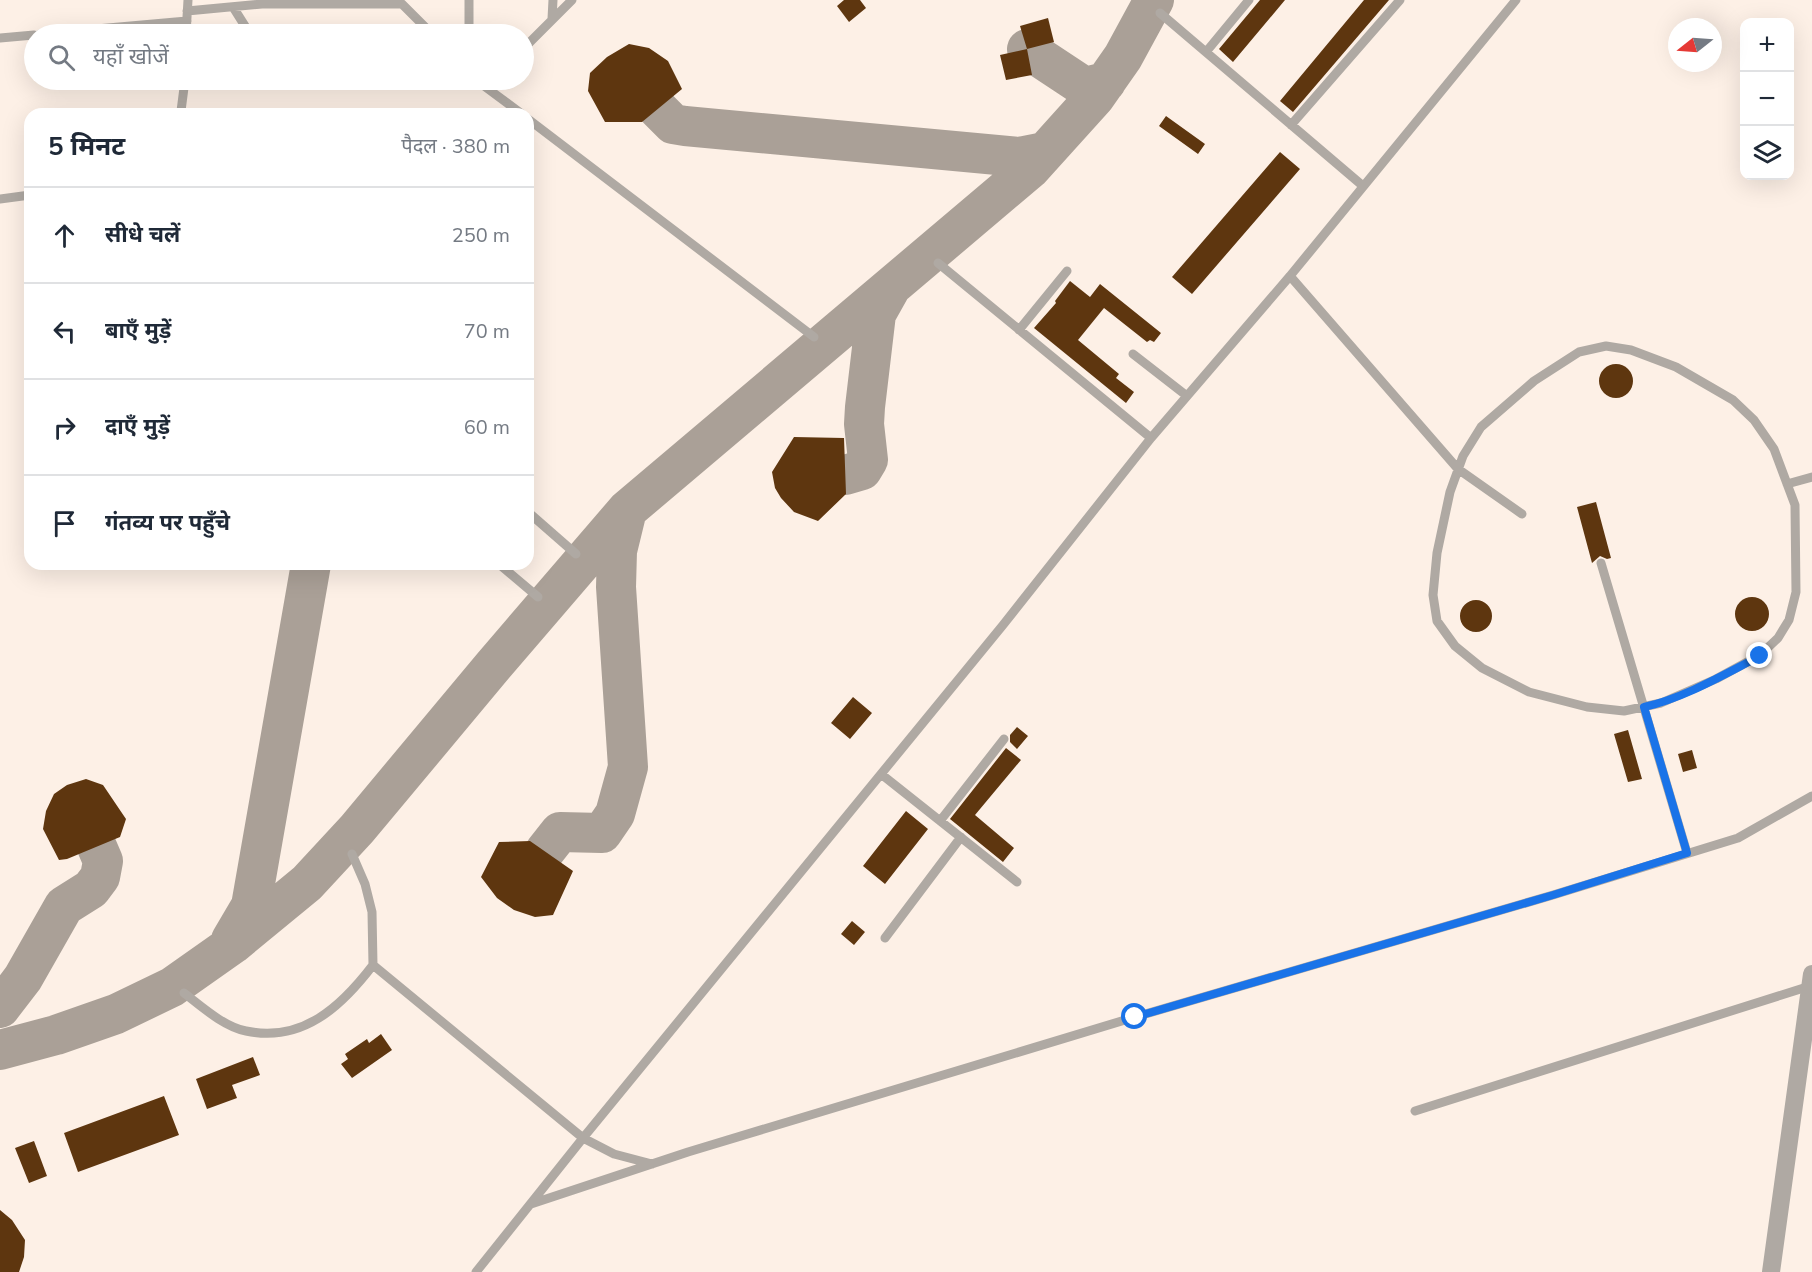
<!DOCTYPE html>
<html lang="hi">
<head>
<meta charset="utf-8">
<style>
  body { margin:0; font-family:"Nunito Sans","Noto Sans Devanagari",sans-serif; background:#f2f2f3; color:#1f2937 }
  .controls { position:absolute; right:18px; top:18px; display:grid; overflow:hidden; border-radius:12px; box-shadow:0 6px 24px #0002 }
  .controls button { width:54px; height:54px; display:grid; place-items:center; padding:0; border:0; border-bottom:2px solid #e0e1e3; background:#fff; color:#1f2937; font:30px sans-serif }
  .compass { position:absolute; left:1668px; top:18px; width:54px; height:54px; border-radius:50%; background:#fff; box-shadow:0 6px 24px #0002; rotate:253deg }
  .stop { position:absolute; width:18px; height:18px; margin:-14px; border:4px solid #1a73e8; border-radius:50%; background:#fff }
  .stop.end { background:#1a73e8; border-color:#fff; box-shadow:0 2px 6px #0008 }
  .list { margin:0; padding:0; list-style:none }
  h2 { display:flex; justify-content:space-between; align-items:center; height:78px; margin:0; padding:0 24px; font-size:26px }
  h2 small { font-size:20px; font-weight:400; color:#747a83 }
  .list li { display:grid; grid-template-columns:39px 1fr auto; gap:18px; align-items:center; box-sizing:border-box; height:96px; padding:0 24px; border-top:2px solid #e0e1e3 }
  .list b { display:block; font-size:22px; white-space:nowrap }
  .list em { font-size:20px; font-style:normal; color:#747a83 }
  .icon { flex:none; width:33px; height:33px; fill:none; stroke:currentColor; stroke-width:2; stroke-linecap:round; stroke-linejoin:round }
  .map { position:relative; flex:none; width:1812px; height:1272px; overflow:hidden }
  .search { position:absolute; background:#fff; box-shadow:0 6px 24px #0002; left:24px; top:24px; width:510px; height:66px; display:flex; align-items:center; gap:15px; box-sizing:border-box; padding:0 21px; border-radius:33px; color:#747a83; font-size:22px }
  .panel { position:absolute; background:#fff; box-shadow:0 6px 24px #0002; left:24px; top:108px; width:510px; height:462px; border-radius:18px }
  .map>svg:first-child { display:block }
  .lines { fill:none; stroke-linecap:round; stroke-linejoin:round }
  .taxiway { stroke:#aaa097; stroke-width:40 }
  .building { fill:#5e360f }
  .lane { stroke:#afa9a3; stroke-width:9 }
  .street { stroke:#afa9a3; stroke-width:18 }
  .route { stroke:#1a73e8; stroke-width:8 }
</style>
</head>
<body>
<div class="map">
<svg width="1812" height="1272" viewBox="0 0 1812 1272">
  <rect width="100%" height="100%" fill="#fdf0e6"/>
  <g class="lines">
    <path class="taxiway" d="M1027,49l53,35 9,2 17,-4
      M658,109l15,15 12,2 334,31 26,-5
      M845,475l17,-5 6,-10 -4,-36 1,-17 11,-93 14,-25
      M545,851l15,-19 42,1 13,-19 13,-47 -12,-180 1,-36 10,-41
      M231,940l20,-34 60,-342
      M0,1008l23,-30 41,-72 27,-17 9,-12 3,-16 -6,-14
      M0,1050l56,-15 60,-21 56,-27 61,-43 74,-61 50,-54 136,-163 134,-156 403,-341 65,-72 28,-40 31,-57"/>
  </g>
  <path class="building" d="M844,0h16l6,8 -17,14 -12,-16z
    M1260,0h25l-52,62 -14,-13z
    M1364,0h25l-96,112 -13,-11z
    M1048,18l6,24 -27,7 -7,-23z
    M629,44l20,4 19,13 14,28 -40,33h-37l-17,-31 2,-18 17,-16z
    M1027,49l5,26 -26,5 -6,-25z
    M1166,116l39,28 -7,10 -39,-28z
    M1280,152l20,17 -108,125 -20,-17z
    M1070,281l20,16 10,-13 61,49 -7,9 -4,-2 -3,2 -43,-34 -26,32 41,34 -3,4 18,14 -8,11 -92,-75 22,-25 -1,-2z
    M1599 381a17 17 0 1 1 34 0a17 17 0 1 1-34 0Z
    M794,437l50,1 2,56 -28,27 -24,-9 -13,-14 -6,-10 -3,-16z
    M1596,502l15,56 -4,1 -7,-3 -8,7 -15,-56z
    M1735 614a17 17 0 1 1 34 0a17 17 0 1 1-34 0Z
    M1460 616a16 16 0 1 1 32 0a16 16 0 1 1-32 0Z
    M853,697l19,16 -22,26 -19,-16z
    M1017,727l11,9 -11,13 -7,-7v-7z
    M1628,730l14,49 -14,3 -14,-48z
    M1006,748l15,12 -46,55 39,33 -11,14 -53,-43z
    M1692,750l5,18 -14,4 -5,-18z
    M86,779l17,6 23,34 -6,18 -53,22 -8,1 -16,-31 3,-18 8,-17 13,-9z
    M906,811l22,18 -43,55 -22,-18z
    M530,841l43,30 -20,44 -18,2 -21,-7 -17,-12 -16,-21 18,-35z
    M852,921l13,11 -11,13 -13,-11z
    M381,1034l11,16 -40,28 -11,-14 7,-5 -3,-5 22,-15 2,4z
    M253,1057l7,18 -28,10 5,13 -30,11 -11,-30z
    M164,1096l15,39 -101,37 -14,-39z
    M34,1141l13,35 -18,7 -14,-35z
    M0,1210l12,10 13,20 -1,17 -5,15h-19z"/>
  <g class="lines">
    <path class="lane" d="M233,7l17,27
      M187,11l75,-7h140l30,30
      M1160,13l203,173
      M552,19l1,-19
      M40,34l147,-13
      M186,34l2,-34
      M469,34v-34
      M0,38l34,-3
      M524,48l48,-48
      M1206,52l43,-52
      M476,80l46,34
      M178,114l3,-3 4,-31
      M528,119l286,218
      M1291,125l109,-125
      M0,199l30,-4
      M938,263l213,175
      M1290,276l168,193 64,45
      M1019,330l48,-59
      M1606,346l25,4 45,17 57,33 21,20 20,29 21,56 1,87 -7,28 -11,18 -18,17 -44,24 -55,24 -37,8 -37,-4 -58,-15 -47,-24 -27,-22 -18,-25 -4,-26 4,-42 13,-61 13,-36 18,-29 53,-46 45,-29z
      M1133,354l54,42
      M1787,484l25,-7
      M528,512l48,42
      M1601,563l86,290
      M499,564l39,33
      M881,774l136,108
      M940,821l64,-82
      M885,938l76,-101
      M373,965l210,173 31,16 38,10
      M184,993c17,13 40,34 62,38 56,12 95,-24 127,-66l-1,-53 -7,-28 -13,-30
      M1415,1111l395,-125
      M531,1204l157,-52 447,-135 418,-122 185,-57 74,-42
      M476,1272l107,-134 420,-513 148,-187 139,-162 226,-276"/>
    <path class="street" d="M1771,1272l41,-298"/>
  </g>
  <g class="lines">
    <path class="route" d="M1135,1017l418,-122 134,-42 -43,-146c40,-9 79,-32 116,-51"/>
  </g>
</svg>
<div class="controls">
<button>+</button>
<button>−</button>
<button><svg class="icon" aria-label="layers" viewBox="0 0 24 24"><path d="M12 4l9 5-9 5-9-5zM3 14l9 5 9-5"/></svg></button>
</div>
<svg class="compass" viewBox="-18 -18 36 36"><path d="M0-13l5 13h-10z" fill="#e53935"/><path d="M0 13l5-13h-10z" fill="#747a83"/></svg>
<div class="stop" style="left:1135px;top:1017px"></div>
<div class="stop end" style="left:1760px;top:656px"></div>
<div class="search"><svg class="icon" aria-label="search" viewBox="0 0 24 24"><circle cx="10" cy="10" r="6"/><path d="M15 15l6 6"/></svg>यहाँ खोजें</div>
<section class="panel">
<h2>5 मिनट<small>पैदल · 380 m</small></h2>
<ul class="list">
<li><svg class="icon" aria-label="ahead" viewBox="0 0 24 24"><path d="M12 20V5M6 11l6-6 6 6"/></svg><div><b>सीधे चलें</b></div><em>250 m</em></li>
<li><svg class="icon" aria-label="left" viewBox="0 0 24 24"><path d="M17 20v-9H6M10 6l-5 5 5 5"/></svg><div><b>बाएँ मुड़ें</b></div><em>70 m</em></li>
<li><svg class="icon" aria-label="right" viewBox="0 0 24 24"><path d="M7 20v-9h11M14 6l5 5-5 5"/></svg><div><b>दाएँ मुड़ें</b></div><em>60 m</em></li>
<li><svg class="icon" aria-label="arrive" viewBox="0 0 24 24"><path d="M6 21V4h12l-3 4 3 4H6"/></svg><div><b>गंतव्य पर पहुँचे</b></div></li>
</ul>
</section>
</div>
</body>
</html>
